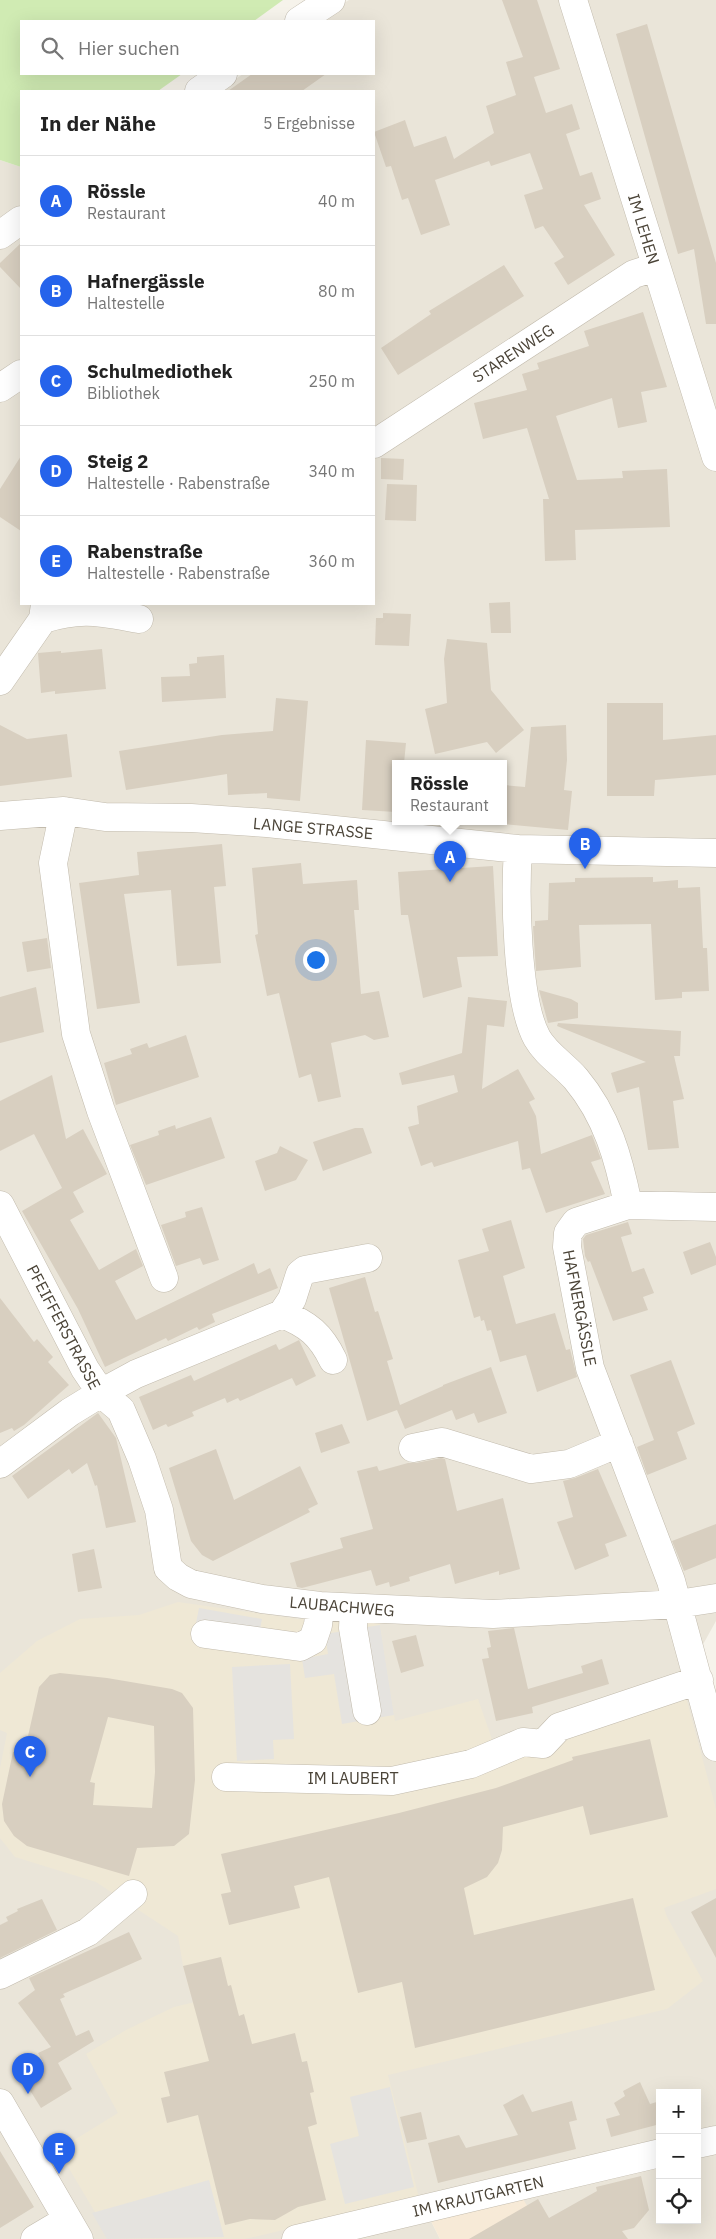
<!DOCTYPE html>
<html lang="de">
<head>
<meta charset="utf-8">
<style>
  body { margin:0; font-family:"IBM Plex Sans",sans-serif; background:#f6f6f6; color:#222 }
  .controls { position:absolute; right:15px; bottom:15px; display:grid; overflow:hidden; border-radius:0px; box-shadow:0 5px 20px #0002 }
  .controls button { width:45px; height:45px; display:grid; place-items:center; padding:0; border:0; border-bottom:1px solid #e0e0e0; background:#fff; color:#222; font:25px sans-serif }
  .you { position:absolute; left:315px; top:959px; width:18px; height:18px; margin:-12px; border:4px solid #fff; border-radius:50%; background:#1a73e8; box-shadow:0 0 0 8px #1a73e833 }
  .badge { display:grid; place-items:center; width:32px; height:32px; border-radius:50%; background:#2563eb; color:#fff; font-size:16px; font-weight:700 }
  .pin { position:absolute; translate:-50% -41px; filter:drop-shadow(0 1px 2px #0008) }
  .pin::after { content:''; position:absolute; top:26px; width:18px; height:15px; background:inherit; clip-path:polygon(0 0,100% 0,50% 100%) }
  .popup { position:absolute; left:392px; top:760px; width:115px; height:65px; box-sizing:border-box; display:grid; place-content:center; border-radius:0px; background:#fff; filter:drop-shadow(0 1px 4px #0005); font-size:16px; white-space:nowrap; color:#767676 }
  .popup b { font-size:19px; color:#222 }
  .popup::after { content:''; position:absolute; left:50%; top:100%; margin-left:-10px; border:10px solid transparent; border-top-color:#fff }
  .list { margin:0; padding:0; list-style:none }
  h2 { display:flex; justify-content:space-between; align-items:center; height:65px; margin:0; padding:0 20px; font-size:21px }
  h2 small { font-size:16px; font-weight:400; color:#767676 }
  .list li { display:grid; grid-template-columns:32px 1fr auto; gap:15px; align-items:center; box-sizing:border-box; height:90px; padding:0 20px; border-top:1px solid #e0e0e0 }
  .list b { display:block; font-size:19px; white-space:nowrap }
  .list p { margin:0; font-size:16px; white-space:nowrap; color:#767676 }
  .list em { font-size:16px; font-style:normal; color:#767676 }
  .icon { flex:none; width:28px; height:28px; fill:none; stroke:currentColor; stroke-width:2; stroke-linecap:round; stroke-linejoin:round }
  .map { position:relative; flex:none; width:716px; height:2239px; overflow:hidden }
  .search { position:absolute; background:#fff; box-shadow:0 5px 20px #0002; left:20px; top:20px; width:355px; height:55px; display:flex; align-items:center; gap:12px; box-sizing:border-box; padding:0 18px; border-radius:0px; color:#767676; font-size:19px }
  .panel { position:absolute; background:#fff; box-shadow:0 5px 20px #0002; left:20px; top:90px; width:355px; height:515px; border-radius:0px }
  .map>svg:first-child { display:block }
  .residential { fill:#eae5d9; fill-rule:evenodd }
  .commercial { fill:#f7ead7 }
  .education { fill:#efe8d5 }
  .green { fill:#d0ebb3 }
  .parking { fill:#e5e3df }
  .building { fill:#d8cfc0; fill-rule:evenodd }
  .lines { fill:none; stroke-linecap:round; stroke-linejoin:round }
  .minor-casing { stroke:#c2bbad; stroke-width:29 }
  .minor { stroke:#fff; stroke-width:28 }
  .labels { text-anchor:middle; stroke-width:5; stroke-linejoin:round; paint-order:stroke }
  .street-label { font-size:16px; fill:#4b4438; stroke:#fff }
</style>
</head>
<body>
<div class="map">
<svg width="716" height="2239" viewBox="0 0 716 2239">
  <rect width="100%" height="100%" fill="#f6f3eb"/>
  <path class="residential" d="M349,0h367v1621l-15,27 15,57v534h-169l-118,-22 11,22h-440v-2079l21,7v437h353v-513h-156l25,-17h131v-53h-58zM396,763h108v58h-108zM660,2093h37v127h-37z"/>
  <path class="commercial" d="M520,2194l27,45h-107l-11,-22z"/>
  <path class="education" d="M178,1602l120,17 82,5 15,97 83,-22 17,49 54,-25 131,-48 36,134v80l-52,19 3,9 36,64 -36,28 -279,66 31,123 -174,41h-134l-53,-89 60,-37 -32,-59 40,-24 48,-23 21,-5 -2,-6h-2l-8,-30 -5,-30 -82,-54 -81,-25 -15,-19v-70l7,-35 -7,-3v-57l37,-32 43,-22 59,-4z"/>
  <path class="green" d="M0,0h283l-29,21h-233v53h161l-24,17h-137v76l-21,-7z"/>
  <path class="parking" d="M199,1608l63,11 -3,15 -63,-11z
    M380,1625l14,90 -52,9 -8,-50 -29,4 -3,-19 26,-5 -3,-20z
    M290,1664l4,75 -21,1 1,19 -37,2 -5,-94z
    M390,2087l24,100 -69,17 -15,-60 29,-8 -9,-39z
    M209,2180l15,57 -117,2 -15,-26z"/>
  <path class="building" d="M502,0h35l23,69 -26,8 12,36 26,-9 8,25 -14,5 14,42 12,-4 9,27 -17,6 31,50 -47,30 -14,-22 10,-6 -21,-31 -8,3 -11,-34 19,-6 -13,-36 -39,13 -2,-5 -54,19 15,45 -29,10 -13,-37 -6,2 -11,-34 -5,1 -12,-35 31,-12 9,27 32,-11 8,23 40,-26 -8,-27 30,-11 -10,-33 17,-5z
    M647,24l69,239v61h-10l-12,-75 -16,5 -62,-220z
    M252,74h74l-24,17h-74z
    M21,243v46l-21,-22v-4z
    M504,265l20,31 -126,79 -17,-27 50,-34 -2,-3z
    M643,312l24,75 -26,5 6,30 -29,6 -6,-30 -56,18 21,64 46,-2 -1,-7 45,-2 3,58 -95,3 1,30 -31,1 -2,-62h6l-22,-71 -44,11 -9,-36 53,-13 -5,-16 17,-5 -2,-6 52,-17 -5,-15z
    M21,456v75l-21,-14v-28z
    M381,458l23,1 -1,21 -22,-1z
    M387,484l30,1 -1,36 -31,-1z
    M510,602l1,31h-20l-2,-30z
    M383,613l28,1 -2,32 -34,-1 1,-27h7z
    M447,639l40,4 4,47 33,40 -28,23 -9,-11 -52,12 -10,-45 22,-6 -3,-44z
    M102,649l4,40 -51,5v-3l-14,2 -3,-40 23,-2v2z
    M224,655l2,43 -64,4 -1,-25 29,-1 -1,-12 8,-1v-6z
    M276,698l32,3 -8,100 -33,-3v-5l-39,2 -1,-21 -101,16 -7,-39 103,-16 51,-4z
    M607,703h56v37l53,-5v40l-61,5 -1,16h-47z
    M0,725l27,14 40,-5 5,43 -72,9z
    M566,725l1,35 -3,30 8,1 -4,39 -64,-6v-39l21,2 6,-60z
    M366,740l40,3 -2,20h-8v49l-34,-2z
    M222,844l4,42 -12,1 7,76 -44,3 -6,-76 -47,4 16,109 -43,6 -18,-126 60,-8 -2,-23z
    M301,863l2,21 54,-4 2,30h-5l7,84 18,-3 10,46 -15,3 -9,-5 -34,8 10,54 -23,5 -7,-28 -12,4 -20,-85 -12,3 -12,-61 3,-1 -6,-66z
    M493,866l5,90 -41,1 5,30 -39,11 -15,-83h-7l-3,-43z
    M653,877v5l25,-2v8l22,-1 3,61h4l2,43 -27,1v6l-27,2 -4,-76 -72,1 2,42 -45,4 -3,-45h2v-5l13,-1 1,-37 26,-1v-4z
    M47,938l4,30 -24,4 -5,-30z
    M36,987l8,45 -44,11v-46z
    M539,990l32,9 7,4v15l-30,5z
    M468,997l39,4 -3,26 -17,-2 -5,64 36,-20 17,30 -6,3 7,14 5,38 51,-19 9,24 -10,3 14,32 -59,19 -16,-45 -8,2 -4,-29 -84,26 -2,-5 -11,4 -13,-39 11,-3 -2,-18 41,-14 -4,-17 -52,10 -3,-12 63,-20z
    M558,1023l123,8 -1,25h-6l10,43 -11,2 6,47 -31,2 -9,-63 -22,6 -6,-20 35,-11 -89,-36z
    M186,1035l13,42 -83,28 -12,-42 28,-9 -2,-5 17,-6 2,5z
    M52,1075l14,64 17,-10 24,45 -34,18 11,20 -14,8 29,50 37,-21 7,17 -28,15 21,39 118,-57 4,11 12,-6 8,20 -66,26 3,8 -16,8 -2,-3 -29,14 -2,-3 -61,29 -27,-58 -56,-98 40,-23 -28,-54 -34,17v-50z
    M211,1117l14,41 -79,27 -16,-40 29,-10 -1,-4 17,-6 1,4z
    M355,1128h8l9,25 -49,18 -10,-29z
    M280,1146l28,14 -12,20 -31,11 -10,-30 22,-8z
    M202,1207l17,53 -16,5 -3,-7 -24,8 -15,-41 25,-8 -1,-5z
    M511,1220l14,48 -22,8 13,48 39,-11 11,37 4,-1 7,28 -40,15 -11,-37 -26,7 -9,-32 -4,1 -3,-11 -3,1 -1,-5 -6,2 -16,-58 31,-9 -7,-22z
    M628,1222l4,12 -11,3 11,35 12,-4 10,25 -11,4 5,13 -35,11 -23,-60 -2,1 -3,-6 -2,-17 3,-4z
    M710,1242l6,15v8l-25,10 -8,-23z
    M365,1277l10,35 3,-1 15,48 -6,2 13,44 43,-19v-1l48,-18 16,46 -29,10 -4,-10 -18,7 -4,-10 -47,19 -8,-19 -30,11 -38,-133z
    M0,1298l34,44 3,-3 16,18 -5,5 21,23 -45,40 -10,6 -2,-3 -12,5z
    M299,1340l17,36 -20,10 -4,-8 -52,23 -2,-3 -11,5 -2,-5 -33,14 2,4 -26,11 -2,-3 -13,6 -14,-33 52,-22 3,6 82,-37 3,6z
    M671,1360l24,64 -18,8 10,27 -40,16 -10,-28 17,-7 -24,-65z
    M98,1413l18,25 20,84 -30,6 -9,-43 -2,1 -8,-23 -15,11 -3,-5 -41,30 -16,-23z
    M342,1424l8,19 -29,10 -6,-20z
    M216,1449l18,51 66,-34 18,38 -10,5 2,3 -97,49 -11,-6 -11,-14 -22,-73z
    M441,1458l4,1 12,52 46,-13 17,71 -21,6v-4l-44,13 -5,-20 -41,13 1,4 -20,6 -1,-5 -13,4 -5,-16 -69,18 -5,-1 -7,-24 53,-15 -3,-10 33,-9 -16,-58 20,-5 2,5 29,-8h8z
    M598,1469l29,67 -22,8 4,12 -34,14 -18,-48 16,-5 -10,-36 12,-3z
    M716,1524v34l-32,13 -12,-30z
    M94,1549l8,39 -24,4 -6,-38z
    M514,1628l14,61 55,-16 -2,-7 21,-7 7,25 -77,23 1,6 -37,8 -14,-62 7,-1 -2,-10 4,-1 -3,-16z
    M416,1635l8,31 -23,7 -9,-32z
    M60,1673l47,5 65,11 10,4 11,15 2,72 -6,54 -15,12 -37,2 -8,28 -102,-30 -13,-10 -10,-15 -2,-17 11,-52 11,2 15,-67 11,-12zM108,1717l46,9 1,46 -3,36 -59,-3 2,-22 -5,-1z
    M650,1739l18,78 -78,18 -7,-29 -80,21 -1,23 -4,13 -11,14 -23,11 10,47 159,-37 22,92 -240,58 -13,-66 -44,11 -29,-116 -35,9 6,22 -71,17 -8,-31 10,-2 -10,-38 178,-41 97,-25 77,-28 -1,-3z
    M716,1898v60l-25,-46z
    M42,1899l15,31 -57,28v-33l8,-4 -2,-4 12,-6 -1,-2z
    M129,1932l13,27 -79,35 2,3 -5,2 16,37 13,-6 5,11 -36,22 14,26 -31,19 -20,-32 22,-14 -5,-9 13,-6 -33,-44 17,-13 -6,-12z
    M221,1957l7,29 3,-1 8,31 5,-2 8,30 43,-11 7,29 5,-1 7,31 -4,1 7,31 -9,3 18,73 -28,7 -23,13 -25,-1 -25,6 -27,-110 -31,8 -6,-25 9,-2 -6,-24 45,-11 -26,-95z
    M640,2082l10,22 10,-3v23l-49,13 -5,-18 14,-4 -6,-12 11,-7 -2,-5z
    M523,2094l9,18 40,-11 5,19 -8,2 7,27 -138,34 -10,-40 31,-8 7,13 52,-13 -15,-30z
    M421,2112l6,27 -20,4 -7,-26z
    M0,2151l34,56 -34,21z
    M641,2176l8,34 -15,18 -12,3 6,8h-159l69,-40 11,19 48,-27 -1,-4z"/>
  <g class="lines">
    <g class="minor-casing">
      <path id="minor" d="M573,0l143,457
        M299,21l32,-21
        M199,91l24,-17
        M0,235l21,-15
        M0,388l21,-14
        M374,444l260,-170 22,-7
        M43,619c40,-12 56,-7 96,0
        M0,681l43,-62 2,-15
        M64,811l-11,52 23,171 25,77 63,167
        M0,816l64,-5 41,6 86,1 76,5 251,26 198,4
        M518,849c-3,44 -2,151 19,189 9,16 27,27 39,41 31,37 43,80 52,126l-52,17 -8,11 -1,14 23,121 81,213 45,166
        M0,1205l85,164 16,24 -31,19 -70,52
        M628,1205l88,2
        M368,1258l-63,12 -5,4 -8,25 -10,15 -146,60 -35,19 20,17 21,49 17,51 9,58 10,9 13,7 71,15 58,7 173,8 185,-10 38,-6
        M282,1314c26,10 39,21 51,46
        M413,1448l29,-6 89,27 38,-5 50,-21
        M354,1608l-1,20 14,83
        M205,1634l95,13 13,-7 5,-15 2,-19
        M226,1777l166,4 79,-17 52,-22 20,2 16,-17 140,-47
        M0,1975l88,-43 45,-38
        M0,2103l79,136
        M697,2144l19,-4
        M35,2239l32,-19
        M296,2239l364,-86"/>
    </g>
    <use href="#minor" class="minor"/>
  </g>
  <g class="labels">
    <g class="street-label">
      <text transform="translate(644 229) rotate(73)" y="6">IM LEHEN</text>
      <text transform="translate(513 353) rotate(-33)" y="6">STARENWEG</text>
      <text transform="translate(313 828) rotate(5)" y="6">LANGE STRASSE</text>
      <text transform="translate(580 1308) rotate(79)" y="6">HAFNERGÄSSLE</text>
      <text transform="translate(64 1327) rotate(62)" y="6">PFEIFFERSTRASSE</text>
      <text transform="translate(342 1606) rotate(5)" y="6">LAUBACHWEG</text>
      <text x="353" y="1784">IM LAUBERT</text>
      <text transform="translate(478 2196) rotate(-13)" y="6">IM KRAUTGARTEN</text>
    </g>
  </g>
</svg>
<div class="controls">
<button>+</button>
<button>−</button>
<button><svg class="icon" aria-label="locate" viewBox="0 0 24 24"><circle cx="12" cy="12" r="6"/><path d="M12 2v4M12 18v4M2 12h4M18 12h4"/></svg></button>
</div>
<div class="you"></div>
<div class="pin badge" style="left:450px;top:882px">A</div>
<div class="popup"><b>Rössle</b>Restaurant</div>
<div class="pin badge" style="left:585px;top:869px">B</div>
<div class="pin badge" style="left:30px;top:1777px">C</div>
<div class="pin badge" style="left:28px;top:2094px">D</div>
<div class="pin badge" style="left:59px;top:2174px">E</div>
<div class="search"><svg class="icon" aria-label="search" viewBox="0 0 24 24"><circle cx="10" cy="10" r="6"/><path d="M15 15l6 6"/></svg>Hier suchen</div>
<section class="panel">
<h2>In der Nähe<small>5 Ergebnisse</small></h2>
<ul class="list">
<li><span class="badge">A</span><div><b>Rössle</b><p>Restaurant</p></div><em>40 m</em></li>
<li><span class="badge">B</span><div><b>Hafnergässle</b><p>Haltestelle</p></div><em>80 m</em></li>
<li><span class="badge">C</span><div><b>Schulmediothek</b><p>Bibliothek</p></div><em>250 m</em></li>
<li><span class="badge">D</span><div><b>Steig 2</b><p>Haltestelle · Rabenstraße</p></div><em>340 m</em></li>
<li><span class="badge">E</span><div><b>Rabenstraße</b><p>Haltestelle · Rabenstraße</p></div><em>360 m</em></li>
</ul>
</section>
</div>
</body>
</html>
